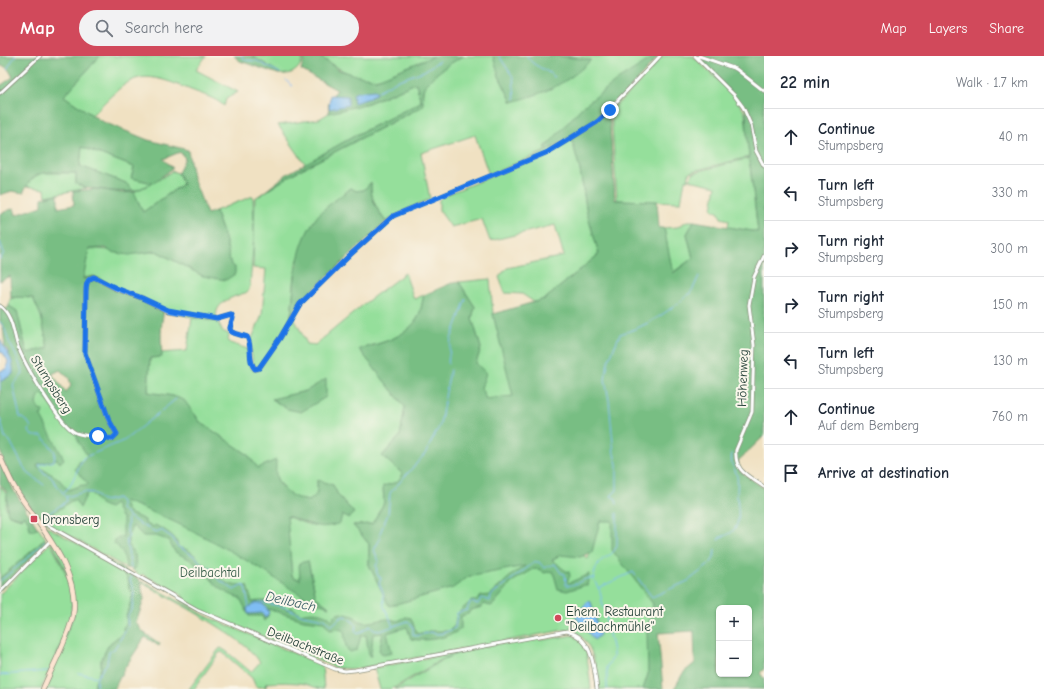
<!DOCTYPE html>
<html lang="en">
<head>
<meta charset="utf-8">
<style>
  body { margin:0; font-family:"Comic Neue",sans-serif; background:#f2f2f3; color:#1f2937 }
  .controls { position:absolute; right:12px; bottom:12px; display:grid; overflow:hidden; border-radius:6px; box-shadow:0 1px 3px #0004 }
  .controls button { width:36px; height:36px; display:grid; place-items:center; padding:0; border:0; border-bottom:1px solid #e0e1e3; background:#fff; color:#1f2937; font:20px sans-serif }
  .stop { position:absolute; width:12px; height:12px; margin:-9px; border:3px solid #1a73e8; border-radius:50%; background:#fff }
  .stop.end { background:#1a73e8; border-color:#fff; box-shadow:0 1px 4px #0008 }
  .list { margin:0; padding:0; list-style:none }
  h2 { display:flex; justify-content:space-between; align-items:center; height:52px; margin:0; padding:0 16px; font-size:17px }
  h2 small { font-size:13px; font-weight:400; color:#747a83 }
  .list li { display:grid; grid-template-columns:26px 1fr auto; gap:12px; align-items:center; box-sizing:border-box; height:56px; padding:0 16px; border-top:1px solid #e0e1e3 }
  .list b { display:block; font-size:15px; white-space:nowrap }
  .list p { margin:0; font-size:13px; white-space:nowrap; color:#747a83 }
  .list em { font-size:13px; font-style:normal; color:#747a83 }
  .icon { flex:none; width:22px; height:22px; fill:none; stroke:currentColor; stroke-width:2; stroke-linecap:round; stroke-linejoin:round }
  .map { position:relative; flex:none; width:764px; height:633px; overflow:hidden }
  header { display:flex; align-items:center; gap:24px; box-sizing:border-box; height:56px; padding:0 20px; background:#d1495b; color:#fff }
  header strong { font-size:19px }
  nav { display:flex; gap:22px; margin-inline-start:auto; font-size:14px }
  .search { width:280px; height:36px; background:#f2f2f3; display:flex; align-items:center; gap:10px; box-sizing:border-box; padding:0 14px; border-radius:22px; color:#747a83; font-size:15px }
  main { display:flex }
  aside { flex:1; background:#fff }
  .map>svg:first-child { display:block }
  .green { fill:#95df9b; stroke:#5a8e68; fill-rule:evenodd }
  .forest { fill:#78be83; stroke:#4c7e5c; fill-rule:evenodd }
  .water { fill:#7fbdf3; stroke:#4f7d94 }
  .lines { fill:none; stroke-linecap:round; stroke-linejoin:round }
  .stream { stroke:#7fbdf3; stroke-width:1 }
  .street-casing { stroke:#888f7b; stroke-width:4.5 }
  .secondary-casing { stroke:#888f7b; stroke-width:6 }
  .street { stroke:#fff; stroke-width:3 }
  .secondary { stroke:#fde4d1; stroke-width:4.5 }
  .route { stroke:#1a73e8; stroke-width:5 }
  .poi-dot { fill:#d1495b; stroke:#fbf7ec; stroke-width:1.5 }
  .labels { text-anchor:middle; stroke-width:4; stroke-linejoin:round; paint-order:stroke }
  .street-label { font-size:13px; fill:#1f3d34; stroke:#fbf7ec }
  .poi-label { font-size:13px; fill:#1f3d34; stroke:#fbf7ec; text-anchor:start }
  .park-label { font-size:13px; fill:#375d49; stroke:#fbf7ec }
  .water-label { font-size:14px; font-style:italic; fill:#375d64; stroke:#fbf7ec }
</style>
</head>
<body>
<header>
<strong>Map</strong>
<div class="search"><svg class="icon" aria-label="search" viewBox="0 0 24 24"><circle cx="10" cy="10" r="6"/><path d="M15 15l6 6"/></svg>Search here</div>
<nav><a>Map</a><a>Layers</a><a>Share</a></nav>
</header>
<main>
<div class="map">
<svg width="764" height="633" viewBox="0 0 764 633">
  <rect width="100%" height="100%" fill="#fbf7ec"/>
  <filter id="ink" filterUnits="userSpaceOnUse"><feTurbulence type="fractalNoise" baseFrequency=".025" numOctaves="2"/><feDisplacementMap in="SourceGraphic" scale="8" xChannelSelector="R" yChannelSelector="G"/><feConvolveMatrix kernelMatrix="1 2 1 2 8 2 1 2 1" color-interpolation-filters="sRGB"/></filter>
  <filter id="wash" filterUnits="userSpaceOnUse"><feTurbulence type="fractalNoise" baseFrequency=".012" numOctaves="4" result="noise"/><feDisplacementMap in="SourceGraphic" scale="16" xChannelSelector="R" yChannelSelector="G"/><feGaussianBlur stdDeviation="0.9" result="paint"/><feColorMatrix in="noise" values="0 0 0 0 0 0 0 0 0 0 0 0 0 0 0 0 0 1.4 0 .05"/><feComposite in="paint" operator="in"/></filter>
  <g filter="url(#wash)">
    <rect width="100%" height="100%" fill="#f0e1c2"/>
    <path class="green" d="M100,0h106l-10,14 42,22 -12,7 -2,7c-8,-8 -23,-12 -33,-16 -55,-23 -59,-15 -99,25l-28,-19z
      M252,0h51v1c-2,13 -12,19 -25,17l1,-1z
      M319,0h115c-18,8 -36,18 -55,22 -19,5 -45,-12 -60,-22z
      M464,0h29l6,20 13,26 79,-42 -32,-4h96l-17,12 -82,69 -11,10 3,3 -59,25 -14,-40 -54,18 9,46 -26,12 -18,11c-9,-13 -16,-23 -15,-39l-7,7 -8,1 -5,-3 -35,30 -20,46 -5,52 -11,22 -21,29 -6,-2 -3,-22 12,-28 4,-46 -13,-1 2,-70 41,-26 127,-66c0,-5 -1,-11 0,-16 2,-11 31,-30 41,-34z
      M661,0h32l40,39 12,17 4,45 -60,15 -1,8h-3l-4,22 -64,-2 -6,-89 41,-42z
      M416,27l5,19 -65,33 -50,30 -28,-40 41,-6 10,-6 39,-10z
      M572,83l8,31 7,43 12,41 -54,45 -11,3 -12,-8 -17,-1 -6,-16 8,-9 57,-12 -9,-31 -65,16 -8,-22 -31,8 -12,-17v-10l4,-4 78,-32z
      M82,91l52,20 -2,11 21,5 -19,8 -8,-8 -46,-17z
      M749,102l9,74 -30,-5 1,-7 -8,-2 -2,-5 -7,-4 4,-23 -26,-6 2,-7z
      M172,115l6,2 6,10 -41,29 -9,-20 23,-11z
      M39,117h37v11l11,4 -41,8 -1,-7 -19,-3 2,-4z
      M253,140l1,39 -4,51 -2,6c-13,4 -36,10 -31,28 -40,0 -88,-25 -123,-44l-11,2 6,-29c23,-1 43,8 67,2l47,25 28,-10 -6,-28 -10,-27z
      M687,165h7l-7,13 6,24 -21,15 -8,-45 14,-1z
      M405,217l9,26 10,-4c-2,7 -3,18 -7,24 -12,20 -38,24 -58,30l46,58 -5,29 -18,20 21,18 -5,8 -15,5 1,16 -12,21 -19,1 16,19v21l100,9 92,-22 19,1 8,6c6,-17 6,-40 23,-50l42,95 -4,19 -1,51 -4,15h-45c-4,-23 -5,-57 -35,-59l-209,39 -19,-1 -138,-59 -17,-9 2,-4 -41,-22 -2,2 -14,-11v3l-86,-49 5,-2 -8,-51 3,-4h6l-18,-89 98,124 189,94 -7,-30 -7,19 -9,-4 -6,-60 23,9 33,-10 12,-2 -16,-18 -5,-10 -16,-5v16l-8,5 -12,-2 -12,-8 -9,-13 -18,-10 -11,-14 -47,-32 -5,-8 -22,-18 -25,-4 2,-34 11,-1v-4l26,-2 5,-33 26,4 4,9 7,3 -1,7 2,2 18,6 2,17 3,4 5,1 35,-55 14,28 8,1 54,-45zM306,335l-19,18 -15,-10h1z
      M490,223l3,35 21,82 -28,3 -5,-11 -5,-25 5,-15 -9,-30 3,-11 -16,-25z
      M17,241l16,1 8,18 7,32 -21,5 -10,-42 -8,-5 1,-7z
      M0,430l7,8 -1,13 3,8 12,4 3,-4 5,7 1,8h5l3,-3 8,12 -5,2 -8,9 -33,28z
      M46,470l72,40 2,5 8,7 1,9 4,7 -7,23 1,6 -4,5 1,4 -15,12 -8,16v8l-6,14 -1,7h-50l30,-75 -4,-35 -26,-52z
      M50,487c11,19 23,41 22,63 -1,21 -22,63 -31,83h-41v-95z
      M142,525l66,36 114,48 2,24c-7,0 -11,-3 -18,-5 -13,-2 -26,-2 -39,-1l-2,6 2,-7 -3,5h-8l-4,-9 -30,-26 -3,1 -25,36h-5l30,-40 2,-1 5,3 25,21 9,-10c-20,-29 -86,-60 -117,-79z
      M574,579l12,13 5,41h-196l51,-31 24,-9 57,-10 2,2 1,-3h6l6,2z
      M459,596l-18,8 -49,29h-12l-6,-21z"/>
    <path class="forest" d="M0,0h100l-36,40 37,25 47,19 40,10 5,28 14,36 8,-3 10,27 6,27 4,2v7l-9,6 -23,-4 -47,-25 -27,4 -18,-3 -5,-4 -17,1 -6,30 11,-2 70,34c-4,15 -3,30 -2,46l-12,1 -2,34 25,4 11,4 16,22 47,32 11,14 18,-8c0,6 -1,14 1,19 6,14 19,20 32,22 9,-6 9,-10 8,-21l16,5 5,10 16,18 -6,5 -6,-3 -2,8c-23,9 -32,-1 -53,-7l5,60 8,4 -1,-17 9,-2 8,36 13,10c-27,-8 -47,-25 -70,-39 -43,-26 -88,-50 -135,-67l3,11 18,8v4l8,3 2,-2c9,5 22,10 23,22l10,3 8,6 5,7 13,6c7,15 18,17 33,17l5,16c10,-2 28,-2 35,8l4,-3 10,7c9,-3 24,-3 31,6h1l1,-5 7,-2 13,3c9,12 22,3 35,3 3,0 6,2 9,2l8,-4 5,1 6,16 12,-3h20l6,-6c0,-14 8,-15 16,-24h5l5,-5 9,-1 24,-22 11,-7 -57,11 -15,11 -64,18 -20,-41v-21l-16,-19 19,-1 12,-21 -1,-17 14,-4 6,-8 -21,-18 18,-20 5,-29 -46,-58c20,-5 46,-11 58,-30 4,-6 5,-17 7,-24l28,-12 7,-1 16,25 -3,11 9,30 -5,15 10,10 -5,15 5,11 27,-3 -20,-82 52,-15 54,-45 -12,-41 -7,-43 -8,-30 -4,-2 -20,12 -3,-2 36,-40 38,-29 36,-23h4l-50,56 6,88 42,1 2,27h5l9,45 20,-15 -6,-24 7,-13 64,11 -11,-93 -1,-30 -49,-53h67v380l-26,25 2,10 24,17v181l-4,4 4,6v10h-90l9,-16 12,-10 -1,-32 -36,2 5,56h-20l5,-15 -1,-43 6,-27 -41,-54v-29h-12l-8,31 -12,5 -20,-2 -8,5c6,3 10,10 17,12l1,4 -3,5 2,2 20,-9 -2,13 -2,-2 -18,6 -9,-2 -5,-18 -9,2 -3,-3 -7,-1 -21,12 -20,24 -3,1 -6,-2 -2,3 -11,3 -3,4 -7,2v13c-12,9 -35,13 -50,10l-4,-12 -20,6 5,20 -9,2 -4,-5 4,-17 -10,1 -2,22h-2l-3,-21 -5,1 -4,14 -8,2 -3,-6 -2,-15 -5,-2 -9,1 -6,-8 -20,-2 -36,-11v7l-4,5 -2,-5h-13l-9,-18c-9,-2 -24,-11 -27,-17l-22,-21 -16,-8 -7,-12 -12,-4h-13l-10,-10 -5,9v10l7,10 1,13 -2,1 -8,-1c-1,-11 -4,-19 -12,-25l1,-4 8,-2v-19l-3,-2 -5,-12 -6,4 -9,-4 -9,-11h-4l-7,15 -5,-8c-7,1 -9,6 -14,8 -7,4 -13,8 -21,11 -14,-17 -38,-50 -40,-72 0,-21 0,-44 0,-65l13,-8 -5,-24 -3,-3 -2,-20 -3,-5v-15l5,3 4,-4 8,5 10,42 21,-5 -7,-32 -8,-18 -16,-1 -6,1 -1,-22 -10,5v-67l14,-6 2,7 26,-9v-8l16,-4v14l16,-3 -1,-14 27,-2 21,4 13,-1 9,20 40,-28 -5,-11 7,-15 -5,-6 -17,7 10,9 -20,15 -22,-5 3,-11 -52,-20 -2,19 46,17 8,8c-14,2 -46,-2 -58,-7v-11c-26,0 -41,-7 -53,20l-11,-2 -12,4v-109l13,-9 -4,-7 -5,-4h-4zM60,314l9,8 2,8 -5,6 -14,-18zM42,337l23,31 11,10 3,9 8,12 -4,7 -3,-1 -5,8 13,15 -2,2 -4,-1 -14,5 -10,-12 -21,-12 1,-2 16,-3 2,-3 4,5 4,-4 -24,-44h3v-4l-4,-1c-3,-6 -2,-13 3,-17zM719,552h30v66h-30z
      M234,0h18l28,17 -2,1 -38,-13z
      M305,0h14l20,14 20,6 18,3 57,-23h30c-10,4 -38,23 -41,34 -1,5 0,11 0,16l-127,66 -37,24 28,-22 69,-39 65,-33 -5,-19 -48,20 -39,10c-2,-11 1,-15 8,-23l-36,-20z
      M493,0h66l32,4c-24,24 -46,33 -79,42l-13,-26z
      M371,126c-1,16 5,27 15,40l-87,81 -8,13c4,-34 4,-70 25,-98 9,-12 24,-21 35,-30l5,3 8,-1z
      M326,323v18l-25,15 -14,-3 -15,-10 34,-8z
      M0,406l14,29 23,36 -3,3h-4l-1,-8 -5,-7 -3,3 -12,-3 -2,-4v-19l-7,-8z
      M44,483l3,3 -47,48v-12l33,-28z
      M118,510l22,14 4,19 -8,24 7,9 17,12 -1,2 -14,-9 -21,32 -10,20h-20l1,-7 6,-14v-8l8,-16 15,-12 -1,-4 4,-5 -1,-6 7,-22 -4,-8 -1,-9 -8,-7z"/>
    <path class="water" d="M374,34l4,2 -2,2 -5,2 -1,2 -16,5 -1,-9 4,-2z
      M330,39l18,1v9l-18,4 -1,-1z
      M0,283c5,12 15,20 13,35l-13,8v-11l6,-2 2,-8 -5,-8 -3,-1z
      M588,545l3,1 9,33 -6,5 -19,-24z
      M256,547c8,0 10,3 13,10l-4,5 -3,-5 -14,1 -1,-6z"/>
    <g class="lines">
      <path class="stream" d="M242,0l2,4 13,1 23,12
        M499,0l14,21 2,22
        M527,0c5,11 19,12 27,21
        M7,13l8,-13
        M286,24l6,6
        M378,35l18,-10 28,-10 15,-10
        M0,186l4,11 -4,6
        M0,266c6,5 6,13 9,20 6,10 10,20 14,32l-10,11 7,32 8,5 3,5 -2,3c1,7 7,6 13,6l13,16 -1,9 -15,4 5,8 6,3 16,21 18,-5 10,1c8,10 12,8 23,5l4,4v7c9,10 23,18 35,23l5,-2 12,8 4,8 19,11 8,10h5l6,5 3,7 16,11 9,-5 2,2 4,20
        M448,308l3,-25 15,-40
        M0,334v-8
        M0,362l5,19 5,4 13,25 5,7 16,12
        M64,436l6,-6 13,-28 42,-18 51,-41
        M617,448l-1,-5 -5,-3 6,-6v-26l-3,-10 -5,-54 -4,-21 3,-17 12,-28c26,-7 50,-23 70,-41 4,-4 6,-12 9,-17
        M43,461l24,-16 -1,-4
        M128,461l-1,15 2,4 -3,4 5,28
        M718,484l2,-3c24,-5 18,-24 17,-42 0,-6 1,-13 0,-19 -3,-12 -7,-9 -5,-23
        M593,524c5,-29 15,-16 24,-34v-33
        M0,525l24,-20 21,-20
        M598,532l35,-16 19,25 36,-16 22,-17 4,-6 1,-8
        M258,547l3,-1 23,5 19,8 22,4 6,7 9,-8 5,-2 11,8 -1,7 3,3 12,-8 4,4 6,1 28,-10 5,6v8l3,1 15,-4c8,5 16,-1 24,-4l2,-15 10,-3 3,-8 8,2 3,-6 9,3 1,-6 44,-33h4l5,6 11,-4 6,9 4,1 1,11c11,2 16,-8 27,-7l7,13 3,16 3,4 1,15 6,25v7l-6,8v23
        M393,571l-4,-11 -5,-9 -1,-15 -4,-8 2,-6 -4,-4 -1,-9 3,-4 -5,-11 6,-11v-6l8,-19 2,-21 35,-39 15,-29 10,-55
        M78,617l19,4
        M0,619l48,-4
        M96,633l1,-12 10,-14 2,-11 5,-3 14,-22 -1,-10 5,-8 1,-7 1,-11 -4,-11 2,-4"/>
    </g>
  </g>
  <g filter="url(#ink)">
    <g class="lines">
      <g class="street-casing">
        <path id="street" d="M695,0l39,39 9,12 8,18 5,26 8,15
          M699,0l37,13 28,22
          M0,37l40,-37
          M764,200l-10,21 -5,28 5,40 -2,67 -16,38c-2,22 13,26 28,37
          M0,250c12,9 13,24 17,38 6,18 43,82 59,89 10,4 25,3 36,6l5,-5 -8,-13 -24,-68 1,-62c0,-7 1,-12 8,-14l22,12 26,9 26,13 49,8 14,-4 2,3 -3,10 1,4 16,5c6,9 0,23 8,32l4,-1 21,-30 20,-34 51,-50 42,-38 155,-64 49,-30 63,-66
          M40,467l2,-1 156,88 137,59 10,2 10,-1 212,-39c26,7 27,36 30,58
          M0,536l50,-51"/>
      </g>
      <g class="secondary-casing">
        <path id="secondary" d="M0,401c5,11 10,23 16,33 22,35 65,80 57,125 -5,24 -21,52 -30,74"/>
      </g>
      <use href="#street" class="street"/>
      <use href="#secondary" class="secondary"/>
    </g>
  </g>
  <g class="lines" filter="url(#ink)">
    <path class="route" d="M98,380l14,3 5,-5 -8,-14 -24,-67 1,-62c0,-7 1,-12 8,-14l22,11 26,10 26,12 49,9 14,-4 2,3 -3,10 1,4 16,5c6,9 0,24 8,32l4,-1 21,-30 20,-34 51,-50 42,-38 155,-64 49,-30 13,-12"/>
  </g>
  <g class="poi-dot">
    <rect x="30" y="459" width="8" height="8" rx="2"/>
    <circle cx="558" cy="562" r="4"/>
  </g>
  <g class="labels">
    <g class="street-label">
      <text transform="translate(742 322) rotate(-88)" y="5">Höhenweg</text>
      <text transform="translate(52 328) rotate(58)" y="5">Stumpsberg</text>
      <text transform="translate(306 589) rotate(22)" y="5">Deilbachstraße</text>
    </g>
    <g class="poi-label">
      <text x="42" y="468">Dronsberg</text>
      <text x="566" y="560">Ehem. Restaurant<tspan x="566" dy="15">"Deilbachmühle"</tspan></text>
    </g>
    <g class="park-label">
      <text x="210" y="521">Deilbachtal</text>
    </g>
    <g class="water-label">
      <text transform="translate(291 545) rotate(13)" y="5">Deilbach</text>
    </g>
  </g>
</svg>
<div class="controls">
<button>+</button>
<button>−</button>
</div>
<div class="stop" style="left:98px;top:380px"></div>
<div class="stop end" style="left:610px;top:54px"></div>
</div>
<aside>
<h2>22 min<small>Walk · 1.7 km</small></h2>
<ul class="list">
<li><svg class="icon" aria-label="ahead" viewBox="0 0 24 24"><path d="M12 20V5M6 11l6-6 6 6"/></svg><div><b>Continue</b><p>Stumpsberg</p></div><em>40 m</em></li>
<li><svg class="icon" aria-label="left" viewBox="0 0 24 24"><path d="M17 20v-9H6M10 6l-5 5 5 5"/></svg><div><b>Turn left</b><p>Stumpsberg</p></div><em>330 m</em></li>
<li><svg class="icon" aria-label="right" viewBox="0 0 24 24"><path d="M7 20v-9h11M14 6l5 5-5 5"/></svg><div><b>Turn right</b><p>Stumpsberg</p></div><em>300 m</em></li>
<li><svg class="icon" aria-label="right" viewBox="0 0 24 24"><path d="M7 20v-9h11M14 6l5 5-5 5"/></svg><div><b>Turn right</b><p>Stumpsberg</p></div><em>150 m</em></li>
<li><svg class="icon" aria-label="left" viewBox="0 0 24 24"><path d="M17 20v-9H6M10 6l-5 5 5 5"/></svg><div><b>Turn left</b><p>Stumpsberg</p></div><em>130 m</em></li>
<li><svg class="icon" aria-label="ahead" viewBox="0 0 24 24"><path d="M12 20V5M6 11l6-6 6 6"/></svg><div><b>Continue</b><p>Auf dem Bemberg</p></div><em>760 m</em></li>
<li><svg class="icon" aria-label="arrive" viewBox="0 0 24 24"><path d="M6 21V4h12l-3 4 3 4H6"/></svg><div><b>Arrive at destination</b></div></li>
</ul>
</aside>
</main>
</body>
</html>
